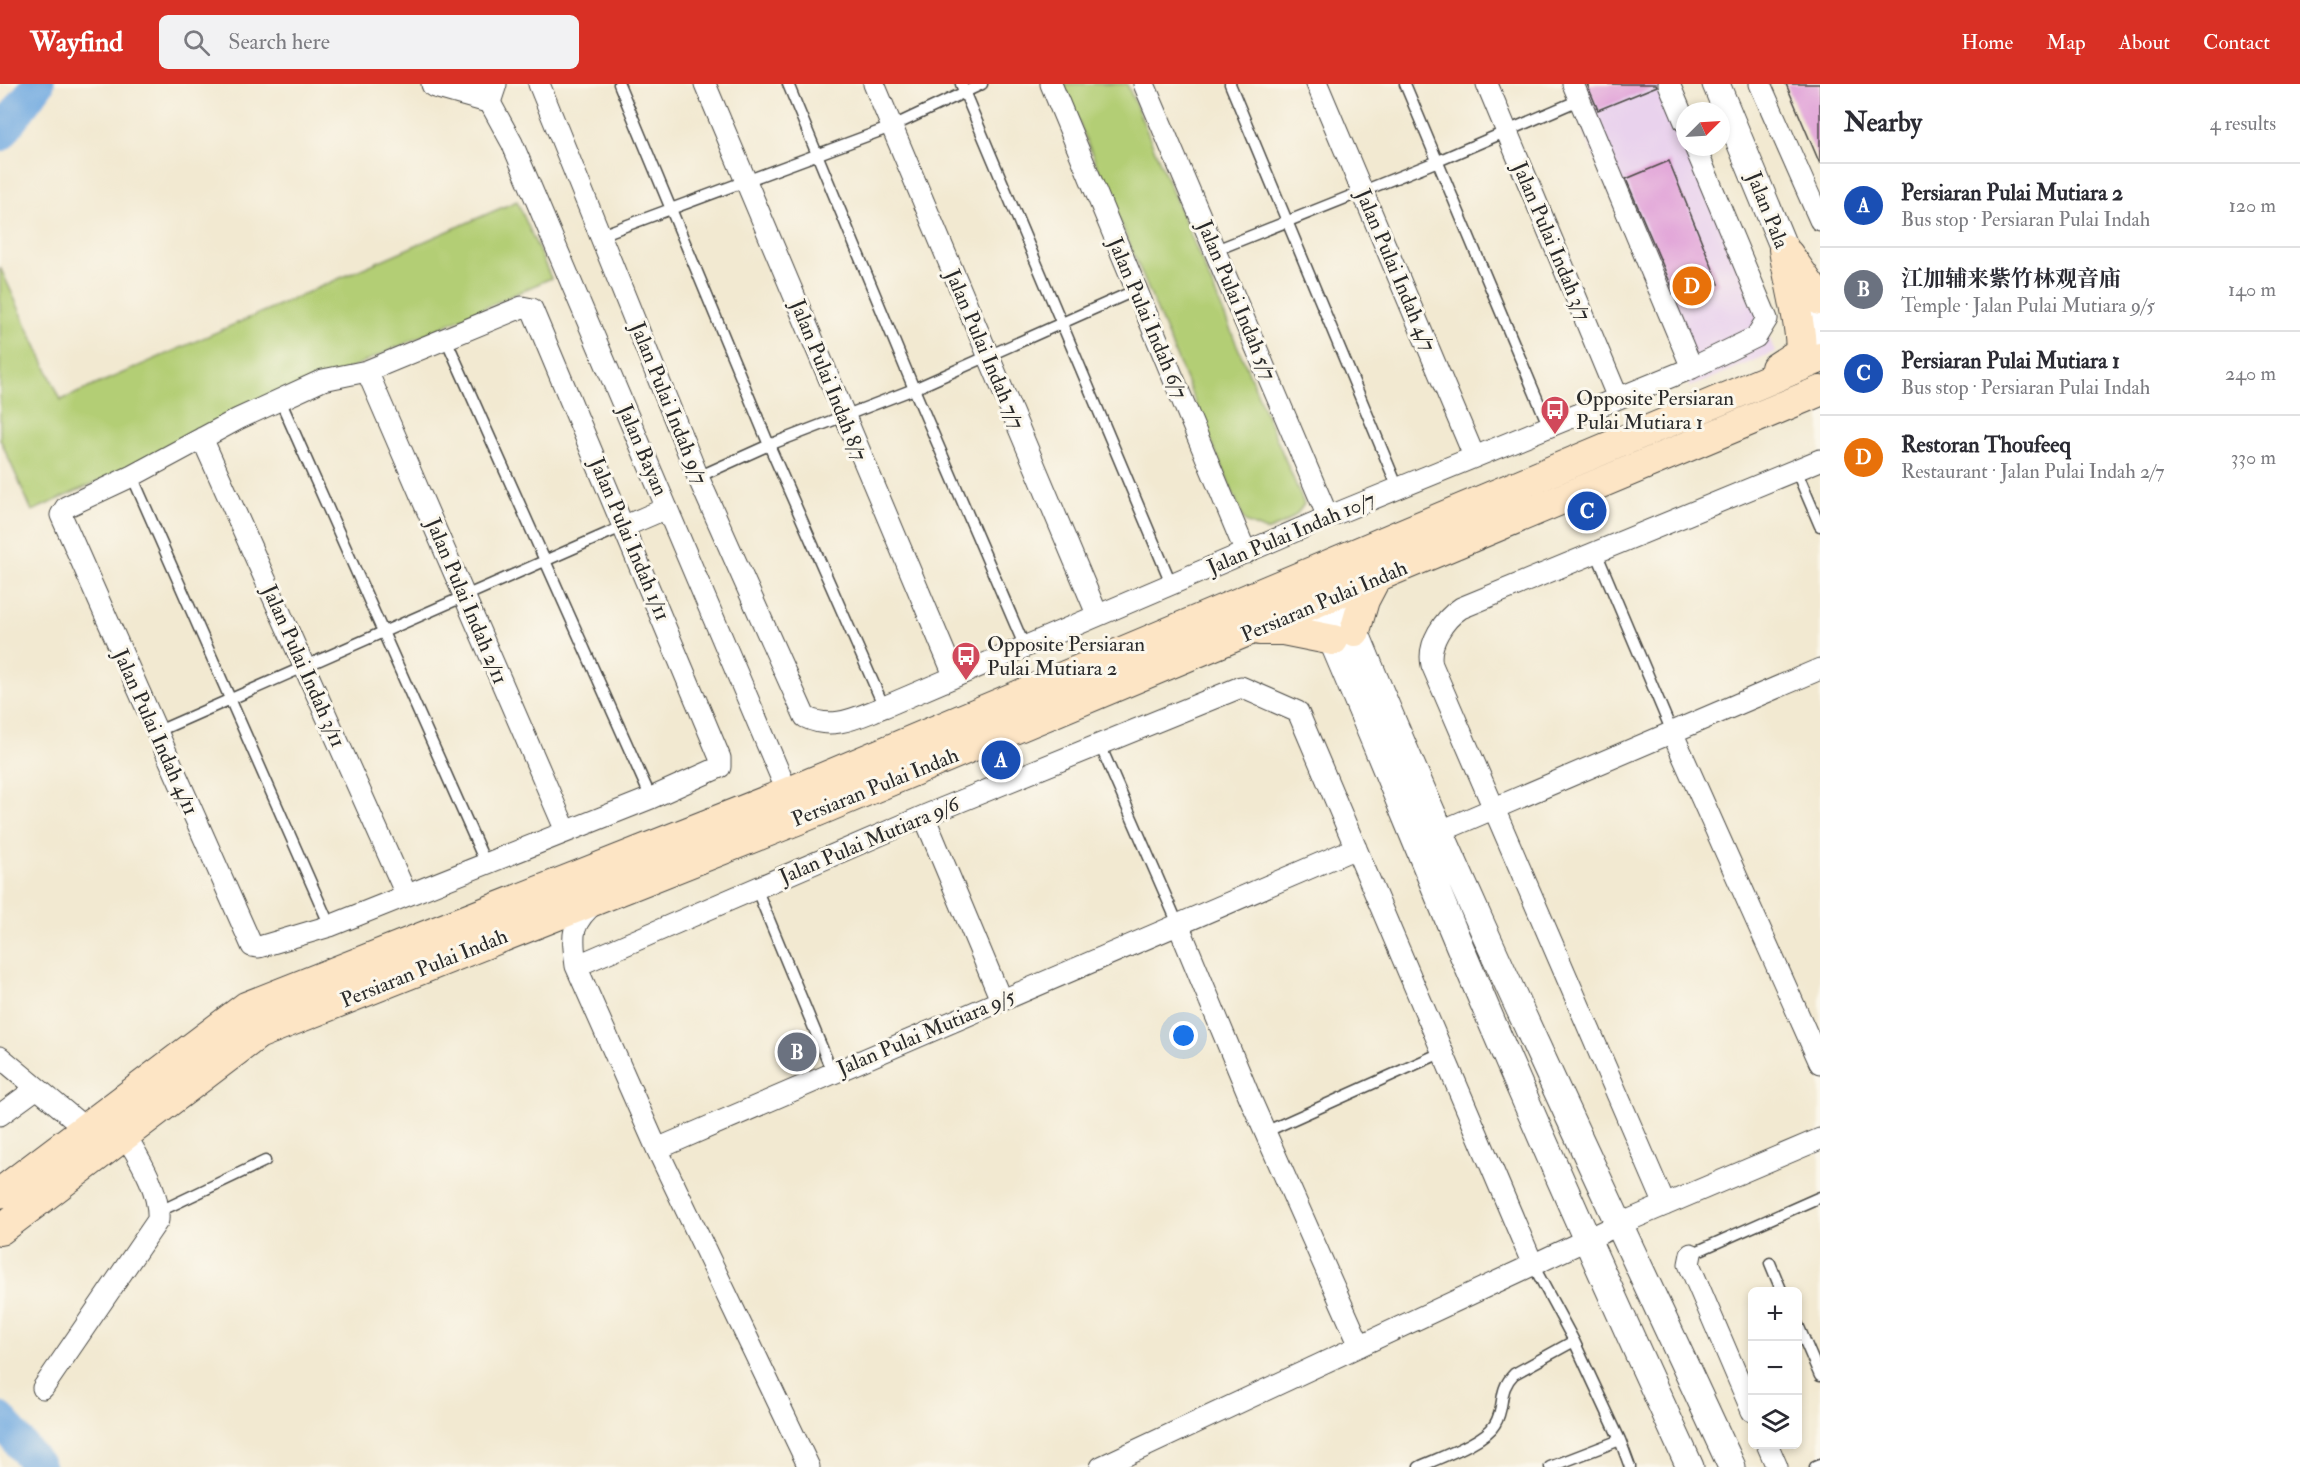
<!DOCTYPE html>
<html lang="en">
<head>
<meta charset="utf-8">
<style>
  body { margin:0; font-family:"IM FELL Double Pica","Noto Serif SC",serif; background:#f2f2f3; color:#2b2b33 }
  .controls { position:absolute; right:18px; bottom:18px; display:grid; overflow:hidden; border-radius:9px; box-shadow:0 3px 9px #0003 }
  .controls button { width:54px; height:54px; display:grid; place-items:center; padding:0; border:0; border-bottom:2px solid #e1e1e2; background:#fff; color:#2b2b33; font:30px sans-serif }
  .compass { position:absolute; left:1676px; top:18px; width:54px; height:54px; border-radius:50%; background:#fff; box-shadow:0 3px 9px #0003; rotate:66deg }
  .you { position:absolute; left:1184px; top:952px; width:21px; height:21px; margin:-15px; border:4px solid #fff; border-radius:50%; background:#1a73e8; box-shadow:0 0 0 9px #1a73e833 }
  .badge { display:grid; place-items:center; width:39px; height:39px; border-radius:50%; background:#d93025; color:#fff; font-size:20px; font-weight:700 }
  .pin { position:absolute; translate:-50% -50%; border:3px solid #fff; box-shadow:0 2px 6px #0006 }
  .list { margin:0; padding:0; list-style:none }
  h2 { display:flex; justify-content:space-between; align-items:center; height:78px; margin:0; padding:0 24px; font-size:26px }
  h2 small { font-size:20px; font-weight:400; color:#7c7c81 }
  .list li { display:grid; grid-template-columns:39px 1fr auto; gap:18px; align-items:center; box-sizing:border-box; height:84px; padding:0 24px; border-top:2px solid #e1e1e2 }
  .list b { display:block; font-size:22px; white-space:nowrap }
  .list p { margin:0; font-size:20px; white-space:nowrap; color:#7c7c81 }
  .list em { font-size:20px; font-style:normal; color:#7c7c81 }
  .icon { flex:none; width:33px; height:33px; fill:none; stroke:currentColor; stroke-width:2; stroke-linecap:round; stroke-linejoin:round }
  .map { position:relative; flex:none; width:1820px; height:1383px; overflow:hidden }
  header { display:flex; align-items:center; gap:36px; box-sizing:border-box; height:84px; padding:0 30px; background:#d93025; color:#fff }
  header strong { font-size:28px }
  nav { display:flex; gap:33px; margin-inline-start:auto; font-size:21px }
  .search { width:420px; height:54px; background:#f2f2f3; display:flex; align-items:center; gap:15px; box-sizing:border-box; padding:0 21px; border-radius:9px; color:#7c7c81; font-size:22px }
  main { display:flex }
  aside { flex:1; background:#fff }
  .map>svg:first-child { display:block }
  .built { fill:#e9d2ed }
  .green { fill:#b3ce74; stroke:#6f7c50; stroke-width:1.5 }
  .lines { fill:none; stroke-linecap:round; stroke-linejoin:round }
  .river { stroke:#70a9e0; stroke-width:33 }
  .building { fill:#e1a3d8 }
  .service-casing { stroke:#494844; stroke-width:13 }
  .minor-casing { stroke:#494844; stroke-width:23 }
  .tertiary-casing { stroke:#494844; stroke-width:29 }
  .secondary-casing { stroke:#494844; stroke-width:32 }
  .service { stroke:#fff; stroke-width:10 }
  .minor { stroke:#fff; stroke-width:21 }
  .tertiary { stroke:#fff; stroke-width:27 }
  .secondary { stroke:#fde5c5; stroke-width:30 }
  .labels { text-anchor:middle; stroke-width:6; stroke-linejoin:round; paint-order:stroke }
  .street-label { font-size:21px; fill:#2b2b2b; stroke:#fbf7ec }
  .poi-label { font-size:21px; fill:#2b2b2b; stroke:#fbf7ec; text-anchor:start }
</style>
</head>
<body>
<header>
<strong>Wayfind</strong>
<div class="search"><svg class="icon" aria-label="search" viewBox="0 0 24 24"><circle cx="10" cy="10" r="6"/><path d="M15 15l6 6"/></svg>Search here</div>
<nav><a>Home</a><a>Map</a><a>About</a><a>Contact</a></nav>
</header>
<main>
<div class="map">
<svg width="1820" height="1383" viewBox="0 0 1820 1383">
  <rect width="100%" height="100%" fill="#fbf7ec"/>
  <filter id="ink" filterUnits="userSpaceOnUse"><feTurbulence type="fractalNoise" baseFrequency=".0167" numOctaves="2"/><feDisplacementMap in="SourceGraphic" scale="12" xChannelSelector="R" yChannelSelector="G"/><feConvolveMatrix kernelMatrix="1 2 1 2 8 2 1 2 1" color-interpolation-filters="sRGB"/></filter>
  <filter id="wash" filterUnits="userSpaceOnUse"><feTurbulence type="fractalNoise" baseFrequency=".008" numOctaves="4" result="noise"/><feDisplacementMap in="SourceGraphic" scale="24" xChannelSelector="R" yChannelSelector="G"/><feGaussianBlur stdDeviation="1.35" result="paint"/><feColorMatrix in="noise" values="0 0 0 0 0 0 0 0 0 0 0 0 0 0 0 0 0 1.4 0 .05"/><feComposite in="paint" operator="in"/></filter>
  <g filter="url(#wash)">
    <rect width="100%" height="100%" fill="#f2e9d1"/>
    <path class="built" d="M1564,0h100l21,51v12h5l85,205 -85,35z"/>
    <path class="green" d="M1063,0h64l177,420c-10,16 -21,21 -38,27l-21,-9z
      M517,117l34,77 -519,233 -32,-72v-172l61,133z"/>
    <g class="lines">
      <path class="river" d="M0,51l38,-51
        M0,1335l39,48"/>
    </g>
    <g id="blocks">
      <path class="building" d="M1587,0h69l1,2 -59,24z
        M1786,0h34v80z
        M1669,77l50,123 -41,17 -52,-122z"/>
    </g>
  </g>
  <g filter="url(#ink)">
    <use href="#blocks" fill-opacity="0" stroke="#494844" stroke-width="1.5"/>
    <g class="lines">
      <g class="service-casing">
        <path id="service" d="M619,0l150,361 115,262
          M788,0l126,305 110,256
          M961,0l210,499
          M1230,0l168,404
          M1405,0l144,343
          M601,151l290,-108 91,-43
          M1216,166l222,-89 141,-61
          M446,255l205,459
          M280,316l206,464
          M1796,386l24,56
          M132,392l198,450
          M698,393l71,-32 145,-56 222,-99
          M1596,468l76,180
          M156,648l468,-206
          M1100,661l78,179
          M756,804l76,184
          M1265,1048l178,-80
          M158,1128l107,-51
          M1691,1170l129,-57
          M1770,1179l12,29
          M1533,1181l41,76 46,99 -70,27
          M1798,1241l22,51
          M1620,1356l10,27
          M1419,1383c19,-9 66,-25 76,-43 11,-18 2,-33 19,-50l60,-33
          M1815,1383l5,-2"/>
      </g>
      <g class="minor-casing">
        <path id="minor" d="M539,0l159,393 107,240c28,14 52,0 79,-10l444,-190 364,-149 64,-31 11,-18 -72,-172
          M705,0l249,591
          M874,0l223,530
          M1051,0l195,469
          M1144,0l184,433
          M1317,0l157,372
          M1487,0l131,314
          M1573,0l119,284
          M1669,0l16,38
          M1760,0l60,136
          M488,15l24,44 280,660
          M522,223l10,2 188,449v9l-69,31 -321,128 -71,21 -7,-1 -191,-431 5,-8 66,-31 106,-57 85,-39 44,-9z
          M367,287l199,460
          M202,354l204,456
          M625,442l42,-18
          M1672,648l148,331
          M924,732l77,184
          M1439,748l381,-163
          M596,818c-26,21 -24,33 -20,64l81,183 152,318
          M1178,840l72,174 110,248
          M576,882l348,-150 317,-129 57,25 235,553
          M0,973l85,71
          M0,1031l37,-27
          M657,1065l699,-301
          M1665,1121l-233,-540c-5,-21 12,-46 29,-57l359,-148
          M1691,1170l-2,10 63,147
          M43,1304l115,-168c2,-29 -18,-60 -32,-84
          M1767,1360l10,23
          M1101,1383l519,-243 200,-85"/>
      </g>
      <g class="tertiary-casing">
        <path id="tertiary" d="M435,0l53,15 5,-15
          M1716,0l104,251
          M1331,488c121,304 264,598 401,895
          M1307,498c56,127 107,256 161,384 71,169 146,335 222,501"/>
      </g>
      <g class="secondary-casing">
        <path id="secondary" d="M1788,170l32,46
          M1776,284l23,-15c7,-11 -13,-84 -15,-104
          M1259,546h24l50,10
          M1355,547l9,-31 11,-21
          M0,1109l246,-186 541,-214 1033,-435
          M0,1146l258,-196 541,-215 1021,-428"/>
      </g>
      <use href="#service" class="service"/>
      <use href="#minor" class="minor"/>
      <use href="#tertiary" class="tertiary"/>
      <use href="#secondary" class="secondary"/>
    </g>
  </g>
  <defs>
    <g id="bus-pin" transform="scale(1.5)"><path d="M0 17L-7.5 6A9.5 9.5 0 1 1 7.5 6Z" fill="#d1495b" stroke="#fbf7ec"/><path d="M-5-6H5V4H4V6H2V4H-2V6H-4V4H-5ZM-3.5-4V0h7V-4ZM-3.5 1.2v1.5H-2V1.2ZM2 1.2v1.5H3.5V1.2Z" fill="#fff"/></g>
  </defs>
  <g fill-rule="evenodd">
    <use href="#bus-pin" x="1555" y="326"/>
    <use href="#bus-pin" x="966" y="572"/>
  </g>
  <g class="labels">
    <g class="street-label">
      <text transform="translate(1768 126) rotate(68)" y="7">Jalan Pala</text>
      <text transform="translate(1552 157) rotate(67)" y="7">Jalan Pulai Indah 3/7</text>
      <text transform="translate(1396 186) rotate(67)" y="7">Jalan Pulai Indah 4/7</text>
      <text transform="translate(1237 216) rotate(67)" y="7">Jalan Pulai Indah 5/7</text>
      <text transform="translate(1148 234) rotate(67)" y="7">Jalan Pulai Indah 6/7</text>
      <text transform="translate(985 265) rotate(67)" y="7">Jalan Pulai Indah 7/7</text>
      <text transform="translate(829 296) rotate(68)" y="7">Jalan Pulai Indah 8/7</text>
      <text transform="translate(669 319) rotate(68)" y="7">Jalan Pulai Indah 9/7</text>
      <text transform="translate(643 366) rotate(67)" y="7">Jalan Bayan</text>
      <text transform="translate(1291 449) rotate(-23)" y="7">Jalan Pulai Indah 10/7</text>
      <text transform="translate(630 455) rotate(67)" y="7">Jalan Pulai Indah 1/11</text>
      <text transform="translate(467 517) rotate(67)" y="7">Jalan Pulai Indah 2/11</text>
      <text transform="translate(1324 517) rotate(-23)" y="7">Persiaran Pulai Indah</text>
      <text transform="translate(304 582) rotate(66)" y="7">Jalan Pulai Indah 3/11</text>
      <text transform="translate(156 648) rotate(66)" y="7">Jalan Pulai Indah 4/11</text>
      <text transform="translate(875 703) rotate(-22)" y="7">Persiaran Pulai Indah</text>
      <text transform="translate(869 756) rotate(-23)" y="7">Jalan Pulai Mutiara 9/6</text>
      <text transform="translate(424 884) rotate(-22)" y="7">Persiaran Pulai Indah</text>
      <text transform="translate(926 948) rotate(-23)" y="7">Jalan Pulai Mutiara 9/5</text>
    </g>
    <g class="poi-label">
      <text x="1576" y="321">Opposite Persiaran<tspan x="1576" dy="24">Pulai Mutiara 1</tspan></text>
      <text x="987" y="567">Opposite Persiaran<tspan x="987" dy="24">Pulai Mutiara 2</tspan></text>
    </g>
  </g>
</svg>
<div class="controls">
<button>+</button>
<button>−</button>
<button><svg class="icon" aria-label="layers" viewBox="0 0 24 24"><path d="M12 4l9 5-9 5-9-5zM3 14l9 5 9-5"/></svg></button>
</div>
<svg class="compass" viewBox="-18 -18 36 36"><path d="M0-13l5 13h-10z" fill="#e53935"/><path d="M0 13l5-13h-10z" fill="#7c7c81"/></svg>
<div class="you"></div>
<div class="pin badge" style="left:1001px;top:676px;background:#1a4fb4">A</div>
<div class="pin badge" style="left:797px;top:968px;background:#6b7280">B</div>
<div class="pin badge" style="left:1587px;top:427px;background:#1a4fb4">C</div>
<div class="pin badge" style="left:1692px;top:202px;background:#e8710a">D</div>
</div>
<aside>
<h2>Nearby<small>4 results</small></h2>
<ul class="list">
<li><span class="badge" style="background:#1a4fb4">A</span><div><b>Persiaran Pulai Mutiara 2</b><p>Bus stop · Persiaran Pulai Indah</p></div><em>120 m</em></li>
<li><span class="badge" style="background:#6b7280">B</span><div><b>江加辅来紫竹林观音庙</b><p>Temple · Jalan Pulai Mutiara 9/5</p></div><em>140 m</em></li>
<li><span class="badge" style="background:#1a4fb4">C</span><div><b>Persiaran Pulai Mutiara 1</b><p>Bus stop · Persiaran Pulai Indah</p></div><em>240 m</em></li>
<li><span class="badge" style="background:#e8710a">D</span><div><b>Restoran Thoufeeq</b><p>Restaurant · Jalan Pulai Indah 2/7</p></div><em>330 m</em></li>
</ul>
</aside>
</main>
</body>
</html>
